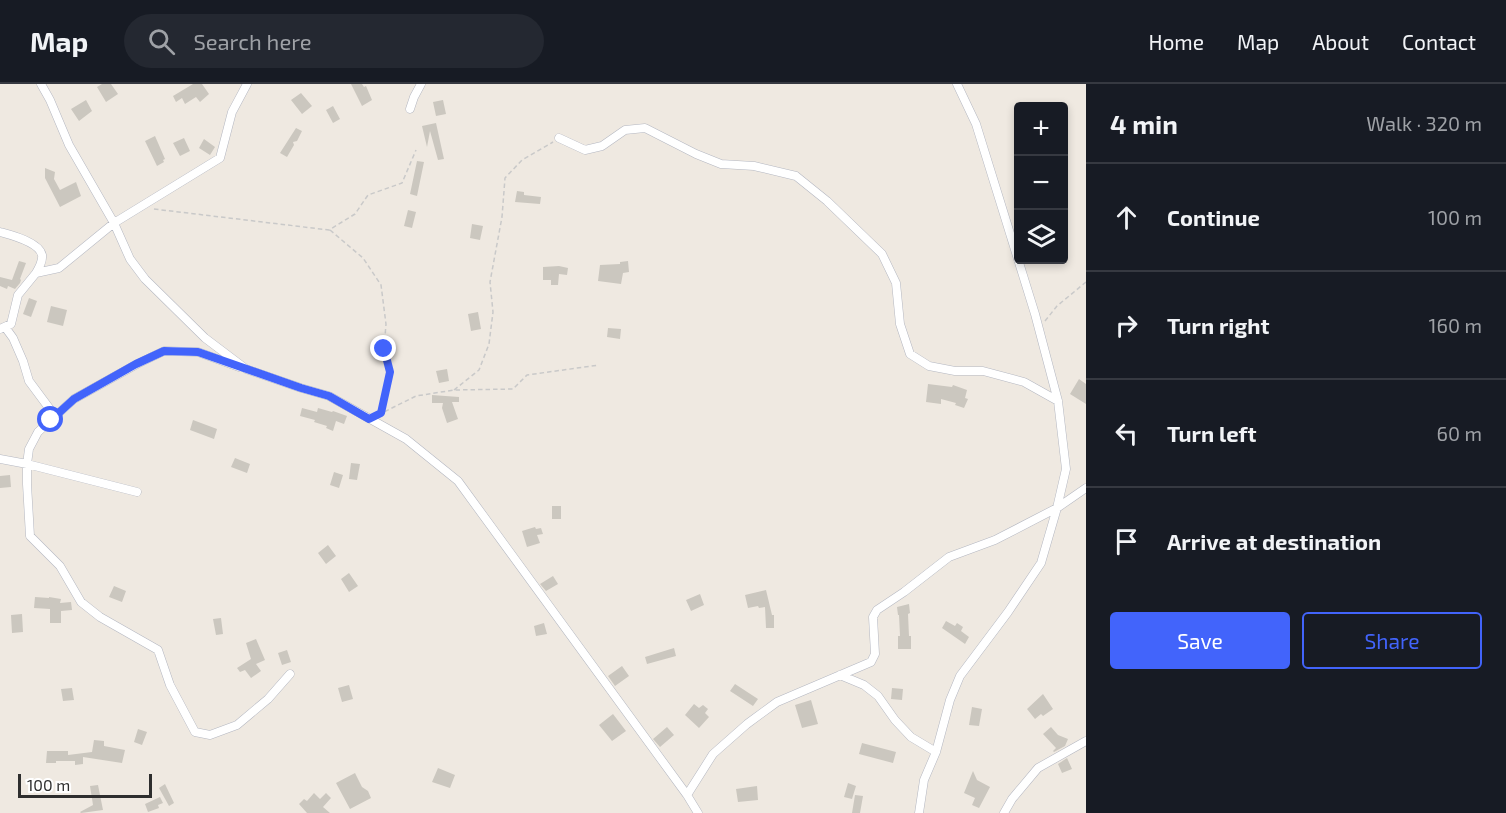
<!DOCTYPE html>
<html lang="en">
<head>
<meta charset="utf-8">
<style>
  body { margin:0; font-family:"Exo 2",sans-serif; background:#242831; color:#f1f3f6 }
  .controls { position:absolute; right:18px; top:18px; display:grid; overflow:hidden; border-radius:6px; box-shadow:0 3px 9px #0003 }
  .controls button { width:54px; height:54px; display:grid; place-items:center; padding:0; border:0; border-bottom:2px solid #363941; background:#171b24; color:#f1f3f6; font:30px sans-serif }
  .scale { position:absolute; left:18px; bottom:15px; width:134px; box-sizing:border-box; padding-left:6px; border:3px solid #2e2e2e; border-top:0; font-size:16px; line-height:21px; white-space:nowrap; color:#2e2e2e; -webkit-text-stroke:4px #fff; paint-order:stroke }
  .stop { position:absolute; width:18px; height:18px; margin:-14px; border:4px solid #4264fb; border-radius:50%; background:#fff }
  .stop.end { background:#4264fb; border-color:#fff; box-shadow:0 2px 6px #0008 }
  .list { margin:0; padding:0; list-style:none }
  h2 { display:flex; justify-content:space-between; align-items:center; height:78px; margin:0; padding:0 24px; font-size:26px }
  h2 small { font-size:20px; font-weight:400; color:#9ea1a6 }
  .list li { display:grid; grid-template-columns:39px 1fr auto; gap:18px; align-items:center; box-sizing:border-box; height:108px; padding:0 24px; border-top:2px solid #363941 }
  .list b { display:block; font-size:22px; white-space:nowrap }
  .list em { font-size:20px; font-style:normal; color:#9ea1a6 }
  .actions { display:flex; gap:12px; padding:18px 24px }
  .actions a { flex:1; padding:14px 0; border:2px solid #4264fb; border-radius:6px; text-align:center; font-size:21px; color:#4264fb }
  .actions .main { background:#4264fb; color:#fff }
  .icon { flex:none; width:33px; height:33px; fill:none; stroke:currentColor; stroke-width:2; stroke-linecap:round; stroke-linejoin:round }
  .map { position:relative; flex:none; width:1086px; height:729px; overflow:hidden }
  header { display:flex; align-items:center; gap:36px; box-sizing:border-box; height:84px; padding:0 30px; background:#171b24; border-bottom:2px solid #363941 }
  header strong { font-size:28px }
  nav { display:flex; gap:33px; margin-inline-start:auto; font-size:21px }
  .search { width:420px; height:54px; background:#242831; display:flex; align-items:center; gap:15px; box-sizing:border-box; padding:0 21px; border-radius:33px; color:#9ea1a6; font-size:22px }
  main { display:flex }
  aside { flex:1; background:#171b24 }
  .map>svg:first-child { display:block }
  .building { fill:#cbc7bf }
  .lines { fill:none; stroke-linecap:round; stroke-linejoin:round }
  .minor-casing { stroke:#b4b7c1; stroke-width:9 }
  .path { stroke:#c9c9c9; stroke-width:1.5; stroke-dasharray:4.5 3; stroke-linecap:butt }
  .minor { stroke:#fff; stroke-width:8 }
  .route { stroke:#4264fb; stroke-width:8 }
</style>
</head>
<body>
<header>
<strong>Map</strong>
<div class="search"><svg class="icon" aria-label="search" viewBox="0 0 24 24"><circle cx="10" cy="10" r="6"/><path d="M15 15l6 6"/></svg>Search here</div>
<nav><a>Home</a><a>Map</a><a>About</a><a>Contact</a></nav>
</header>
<main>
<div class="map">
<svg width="1086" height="729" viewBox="0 0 1086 729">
  <rect width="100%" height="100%" fill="#efe9e1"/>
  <path class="building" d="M102,0h9l7,10 -12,8 -9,-15z
    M193,0h9l7,10 -9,8 -4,-5 -11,7 -3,-6 -6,4 -3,-6z
    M351,0h11l2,3 2,-1 6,14 -10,6z
    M301,9l11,13 -10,8 -11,-14z
    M86,16l6,11 -13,10 -8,-12z
    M443,16l3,14 -10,2 -3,-14z
    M333,22l7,13 -7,4 -7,-13z
    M436,39l8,36 -6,1 -8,-29 -3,16 -5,-21z
    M296,44l6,3 -5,10 -4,1 1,3 -7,12 -7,-4z
    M155,52l10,23 -2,1 1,2 -7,4 -12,-25z
    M184,54l6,13 -10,5 -7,-13z
    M204,55l11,8 -5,8 -11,-7z
    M417,77l7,1 -7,34 -7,-2z
    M45,84l10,4 -1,7 6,11 16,-8 5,14 -21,11 -15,-29z
    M517,107l7,1v3l17,2 -1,7 -25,-2z
    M408,126l8,2 -4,16 -8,-2z
    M472,140l11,2 -3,14 -10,-2z
    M19,177l7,2 -6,16 1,1 -1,3 -5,6 -7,-3 -1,3 -7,-3v-9l12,3z
    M628,177l1,11 -6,1 -2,11 -23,-3 2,-16 20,-1v-2z
    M559,182l9,2 -1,7 -8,-1 -1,11h-7v-5h-8v-13z
    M29,214l8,3 -6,16 -8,-3z
    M51,222l16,4 -4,16 -16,-4z
    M478,228l3,17 -10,2 -3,-17z
    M608,244l13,1 -1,10 -13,-2z
    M447,285l2,12 -10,2 -3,-12z
    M1079,295l7,5v20l-16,-10z
    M928,300l24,3 1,-2 14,5 -2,8 3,1 -4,9 -9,-3 1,-2 -15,-4v5l-15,-2z
    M432,311l27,2v5h-7l6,17 -11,4 -5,-15 1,-5h-11z
    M302,324l15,4 1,-4 14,4 1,-1 14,5 -3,8 -8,-3 -3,10 -7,-3 1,-2 -13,-4 1,-2 -15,-4z
    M193,336l24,9 -3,10 -24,-9z
    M235,374l15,6 -3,9 -16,-6z
    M351,379l9,1 -3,16 -8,-1z
    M334,388l9,3 -4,13 -9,-3z
    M10,391l1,12 -11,1v-12z
    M552,422h9v13h-9z
    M535,443l1,2 5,-1 2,6 -6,1 3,8 -13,4 -5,-16z
    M328,461l8,11 -10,8 -8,-11z
    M349,489l9,13 -9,6 -8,-13z
    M553,492l5,8 -12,7 -6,-7z
    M114,502l12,5 -4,11 -13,-5z
    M766,506l6,25h2v13h-8l-1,-21 -6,1 -1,-2 -10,2 -3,-13z
    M700,510l4,11 -13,6 -5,-11z
    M35,513l14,1v-1l12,2 -1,4 11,-1 1,8 -11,1v12h-11v-14l-16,-1z
    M909,520l1,9 -2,1 1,22h2v13h-13v-13h2l-1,-21h-1l-1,-8z
    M22,530l1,18 -11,1 -1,-18z
    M221,534l2,16 -7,1 -3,-16z
    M946,537l9,5 2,-3 6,4 -2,4 8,6 -4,7 -23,-16z
    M544,539l3,11 -11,2 -2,-10z
    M256,555l9,21 -9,4 5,7 -10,7 -6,-8 -5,2 -3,-4 14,-9 -5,-16z
    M674,564l2,8 -29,8 -2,-7z
    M287,566l4,12 -9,3 -4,-12z
    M622,582l7,10 -14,10 -7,-10z
    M735,600l23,15 -5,7 -23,-15z
    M349,601l4,14 -11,3 -4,-14z
    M72,604l2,12 -11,1 -2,-12z
    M892,604l11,1 -1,11 -11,-1z
    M1043,610l10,15 -10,7 -2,-2 -6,5 -8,-10z
    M811,616l7,24 -16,4 -7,-23z
    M694,620l5,4 4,-3 5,4 -3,4 4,4 -10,11 -14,-13z
    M972,623l10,2 -3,17 -10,-1z
    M613,630l13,17 -14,10 -13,-16z
    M667,643l7,8 -14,12 -7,-8z
    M1051,643l7,8 10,4 -3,7 -11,6 -1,-1 3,-3 -13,-14z
    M138,645l9,3 -5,13 -8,-3z
    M94,656l10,1v5l21,4 -3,13 -39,-6v7l-8,1v-4h-19v2h-10l1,-12h21v4l24,-3z
    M862,659l34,9 -3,11 -34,-9z
    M1067,674l5,11 -10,4 -4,-9z
    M438,684l17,7 -5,13 -18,-6z
    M973,687l4,9 13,7 -11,21 -7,-3 3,-7 -11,-5z
    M355,689l7,14 6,4 3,7 -21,11 -14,-26z
    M848,699l8,3 -4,13 -8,-2z
    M165,700l9,19 -5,3 -10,-18z
    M98,701l5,25 -22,3 -1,-1 13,-7 -3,-19z
    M757,702l1,14 -20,2 -2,-13z
    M314,709l6,6 6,-6 5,5 -8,9 7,6h-23l-8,-9 5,-5 3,2z
    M855,711l8,1 -3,17h-8z
    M160,713l3,6 -5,2 1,3 -11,4 -3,-8z"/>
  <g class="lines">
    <g class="minor-casing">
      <path id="minor" d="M41,0l9,16 19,45 45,78 16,36 15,20 60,59 41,31 55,19 28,8 77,43 52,42 229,314 11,18
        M410,25l4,-12 7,-13
        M559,54l26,12 17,-4 23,-16 20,-2 51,26 25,10 33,2 42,10 31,25 55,53 14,29 4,41 10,30 19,12 26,5h28l41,11 34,19
        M0,148c11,3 39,10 42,23 1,6 -3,13 -6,18
        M5,243l8,11 10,23 6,20 26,35
        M0,245l11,-5 7,-29 18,-22 23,-5 55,-45 106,-65 12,-46 15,-28
        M239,283l-41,-15 -34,-1 -27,13 -63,35 -36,33 -9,17 -2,15v20l3,52 30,30 21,36 19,15 58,33 12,35 25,47 15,3 27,-10 31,-26 22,-25
        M0,375l27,5 110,28
        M840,591l24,10 14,11 17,24 16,17 25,15
        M687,711l26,-41 34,-30 30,-22 94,-40 4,-8 -2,-37 4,-7 27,-18 45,-35 46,-17 62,-32 29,-20
        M919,729l5,-33 12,-28 14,-52 10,-24 48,-64 33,-49 16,-55 9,-39 -8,-68 -23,-87 -59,-190 -19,-40
        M1004,729l8,-14 26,-31 48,-27"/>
    </g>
    <path class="path" d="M154,125l175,21 26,-16 13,-19 34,-12 14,-33
      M330,146l33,28 18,27 5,39 -2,25 6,23 -9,40
      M1045,237l12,-15 29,-24
      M454,306l25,-20 10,-26 4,-32 -3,-30 12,-65 3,-39 17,-18 31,-18
      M378,331l38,-19 38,-6 59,-1 14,-14 72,-10"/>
    <use href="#minor" class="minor"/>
  </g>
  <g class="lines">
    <path class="route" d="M51,336l23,-21 62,-35 28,-13 34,1 103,36 28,8 40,23 12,-6 9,-41 -6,-23"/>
  </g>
</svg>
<div class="controls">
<button>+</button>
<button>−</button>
<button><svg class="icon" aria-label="layers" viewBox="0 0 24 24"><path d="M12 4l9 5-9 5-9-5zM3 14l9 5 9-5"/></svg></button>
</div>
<div class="scale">100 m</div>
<div class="stop" style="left:51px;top:336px"></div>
<div class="stop end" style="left:384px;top:265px"></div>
</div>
<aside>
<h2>4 min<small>Walk · 320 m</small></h2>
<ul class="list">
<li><svg class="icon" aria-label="ahead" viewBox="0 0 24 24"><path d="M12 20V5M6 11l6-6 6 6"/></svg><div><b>Continue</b></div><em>100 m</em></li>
<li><svg class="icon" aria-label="right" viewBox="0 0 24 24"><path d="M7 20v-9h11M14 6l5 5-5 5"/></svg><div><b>Turn right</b></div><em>160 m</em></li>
<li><svg class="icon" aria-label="left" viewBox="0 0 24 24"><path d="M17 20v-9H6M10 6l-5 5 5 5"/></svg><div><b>Turn left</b></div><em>60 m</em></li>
<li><svg class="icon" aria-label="arrive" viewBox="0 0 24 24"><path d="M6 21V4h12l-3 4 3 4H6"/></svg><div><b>Arrive at destination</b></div></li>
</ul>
<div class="actions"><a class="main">Save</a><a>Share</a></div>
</aside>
</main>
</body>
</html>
